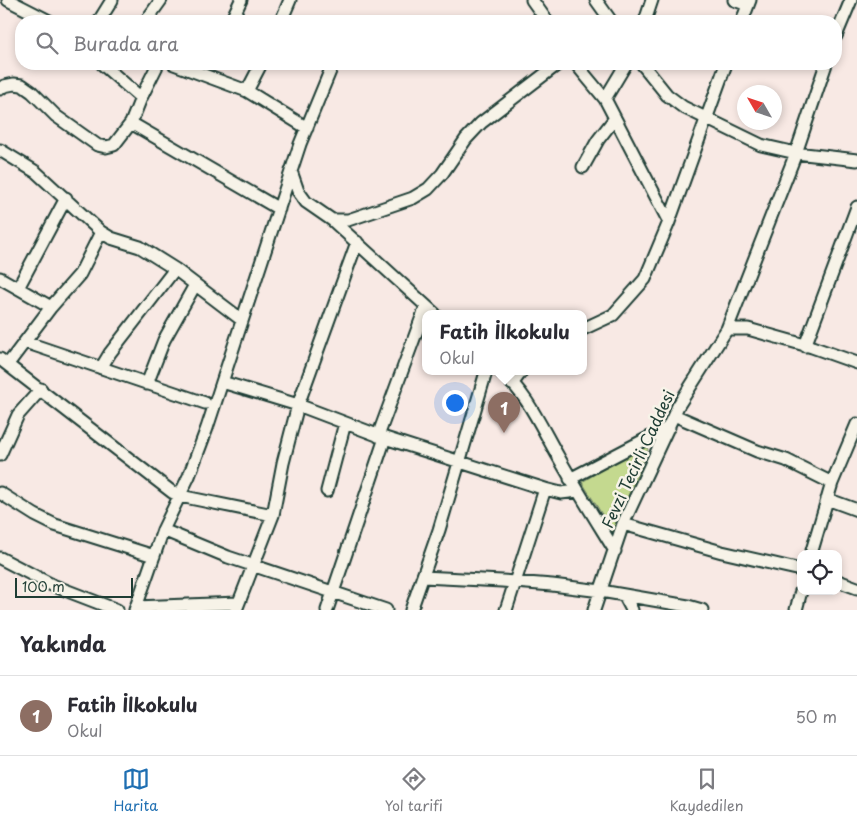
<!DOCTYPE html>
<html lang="tr">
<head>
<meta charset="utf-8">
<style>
  body { margin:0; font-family:"Playpen Sans",sans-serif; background:#f2f2f3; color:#2b2b33 }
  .controls { position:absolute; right:15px; bottom:15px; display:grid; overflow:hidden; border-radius:10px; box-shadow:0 2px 8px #0003 }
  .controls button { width:45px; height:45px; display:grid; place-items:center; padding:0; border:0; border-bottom:1px solid #e1e1e2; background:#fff; color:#2b2b33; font:25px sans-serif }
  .compass { position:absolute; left:737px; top:85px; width:45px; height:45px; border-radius:50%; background:#fff; box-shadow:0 2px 8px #0003; rotate:309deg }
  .scale { position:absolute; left:15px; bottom:12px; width:118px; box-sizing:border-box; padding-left:5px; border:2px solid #1f3d34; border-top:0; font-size:14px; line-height:18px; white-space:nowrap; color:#1f3d34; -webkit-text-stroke:4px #f7f3e8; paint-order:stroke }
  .you { position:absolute; left:454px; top:402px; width:18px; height:18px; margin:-12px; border:4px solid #fff; border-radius:50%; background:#1a73e8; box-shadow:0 0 0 8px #1a73e833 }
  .badge { display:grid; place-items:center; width:32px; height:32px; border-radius:50%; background:#1f6fb2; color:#fff; font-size:16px; font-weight:700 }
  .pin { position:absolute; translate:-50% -41px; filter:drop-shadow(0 1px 2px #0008) }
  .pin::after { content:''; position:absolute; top:26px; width:18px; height:15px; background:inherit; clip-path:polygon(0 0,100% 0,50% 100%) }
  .popup { position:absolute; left:422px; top:310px; width:165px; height:65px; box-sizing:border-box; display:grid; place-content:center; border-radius:10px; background:#fff; filter:drop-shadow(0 1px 4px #0005); font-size:16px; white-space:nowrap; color:#7c7c81 }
  .popup b { font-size:19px; color:#2b2b33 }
  .popup::after { content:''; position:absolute; left:50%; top:100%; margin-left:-10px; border:10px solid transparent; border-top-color:#fff }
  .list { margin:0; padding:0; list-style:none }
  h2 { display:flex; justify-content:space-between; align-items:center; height:65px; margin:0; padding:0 20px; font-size:21px }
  h2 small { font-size:16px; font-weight:400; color:#7c7c81 }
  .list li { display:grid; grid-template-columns:32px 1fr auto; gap:15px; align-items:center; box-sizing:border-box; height:80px; padding:0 20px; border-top:1px solid #e1e1e2 }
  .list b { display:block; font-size:19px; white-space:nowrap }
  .list p { margin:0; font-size:16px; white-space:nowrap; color:#7c7c81 }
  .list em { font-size:16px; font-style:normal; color:#7c7c81 }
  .icon { flex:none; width:28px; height:28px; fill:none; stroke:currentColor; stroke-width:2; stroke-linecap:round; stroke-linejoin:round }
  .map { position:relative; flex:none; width:857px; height:610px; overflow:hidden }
  .search { position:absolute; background:#fff; box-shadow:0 2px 8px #0003; left:15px; right:15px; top:15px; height:55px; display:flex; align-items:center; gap:12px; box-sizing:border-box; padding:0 18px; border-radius:20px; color:#7c7c81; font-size:19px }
  .sheet { height:145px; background:#fff }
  nav { display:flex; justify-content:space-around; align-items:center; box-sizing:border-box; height:70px; border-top:1px solid #e1e1e2; background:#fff; font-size:14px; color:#7c7c81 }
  nav a { display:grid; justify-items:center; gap:2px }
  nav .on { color:#1f6fb2 }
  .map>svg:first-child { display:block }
  .green { fill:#c4d98f; stroke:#728b62 }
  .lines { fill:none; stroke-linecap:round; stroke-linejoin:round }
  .minor-casing { stroke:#1f3d34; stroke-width:15 }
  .minor { stroke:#f7f3e8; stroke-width:11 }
  .labels { text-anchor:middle; stroke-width:5; stroke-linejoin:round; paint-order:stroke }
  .street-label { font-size:16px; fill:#1f3d34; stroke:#f7f3e8 }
</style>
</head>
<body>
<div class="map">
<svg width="857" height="610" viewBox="0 0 857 610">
  <rect width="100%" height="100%" fill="#f8e9e4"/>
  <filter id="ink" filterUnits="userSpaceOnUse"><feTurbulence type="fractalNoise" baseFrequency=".02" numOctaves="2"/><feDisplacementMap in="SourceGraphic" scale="10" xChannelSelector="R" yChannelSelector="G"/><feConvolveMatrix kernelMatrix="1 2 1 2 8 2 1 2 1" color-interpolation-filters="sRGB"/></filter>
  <g filter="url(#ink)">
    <path class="green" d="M643,445l5,4 -35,83 -31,-50z"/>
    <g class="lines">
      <g class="minor-casing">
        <path id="minor" d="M8,0l41,21
          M532,0l15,21
          M596,0l15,21
          M734,0l14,5
          M99,21l13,-21
          M146,21l15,-21
          M231,21l10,-21
          M281,21l9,-21
          M645,21l7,-21
          M742,21l8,-21
          M836,36l15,-36
          M102,64l39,34
          M174,64l73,27 60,37
          M576,64l29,35 64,123
          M642,64l25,31 16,12 78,38 35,8 61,7
          M0,89l4,-3 10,-2 8,1 10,7 24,24 41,29 9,2 8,-2 17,-22 10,-25 17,-34
          M247,91l14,-27
          M605,99l21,-35
          M131,123l148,86
          M0,150l36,22 65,60 10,6 29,9 35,22 67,51
          M583,167l15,-27 17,-22
          M291,171l7,20 8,11 26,18 103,94
          M332,220h16l12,-4 53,-18 15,-9 14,-15 24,-35 15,-16 77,-59
          M0,278l51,29
          M18,288l48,-90
          M583,329l30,-14 32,-36 24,-57 57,-158
          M727,329h21l64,18 45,16
          M25,342l180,61
          M805,346l52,-139
          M0,359l172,133 8,4 93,19
          M8,364l43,-57 29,-33 21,-42
          M101,368l9,-15 65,-84
          M501,372c26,21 41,57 58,86 18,32 37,62 56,93
          M222,382l76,23 87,33 160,51 16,4 17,-2
          M147,384l17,-44 31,-55
          M512,384l9,-12
          M674,415l83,36 29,9 46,23
          M378,436l48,-130
          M0,455l18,-40 23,-26
          M570,479l99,-52
          M327,491l18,-68
          M0,493l35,22 20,10 99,31
          M827,499l30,11
          M623,524l99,28 79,18
          M163,530l65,27 158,53
          M811,554l21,-71 25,-59
          M0,558l52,27 65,25
          M423,577l79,4 50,4 49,6 87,15 14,4
          M838,581l19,7
          M624,595l8,15
          M136,607l102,-4
          M135,610l28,-80 26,-54 18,-48 93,-284 33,-80
          M236,610l37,-95 10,-52 15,-58 59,-163
          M327,610l58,-172
          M411,610l28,-80 47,-158
          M506,610l39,-121
          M594,610l29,-86 55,-118 49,-77 69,-176 30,-89
          M796,610l5,-19"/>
      </g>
      <use href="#minor" class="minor"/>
    </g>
  </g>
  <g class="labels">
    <g class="street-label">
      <text transform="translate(638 459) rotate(-65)" y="6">Fevzi Tecirli Caddesi</text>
    </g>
  </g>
</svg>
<div class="controls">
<button><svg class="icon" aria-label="locate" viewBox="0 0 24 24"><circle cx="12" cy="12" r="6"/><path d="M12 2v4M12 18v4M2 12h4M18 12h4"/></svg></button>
</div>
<svg class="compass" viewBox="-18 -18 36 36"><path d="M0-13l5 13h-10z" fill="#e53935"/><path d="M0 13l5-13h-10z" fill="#7c7c81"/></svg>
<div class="scale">100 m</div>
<div class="you"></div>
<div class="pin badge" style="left:504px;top:433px;background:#8d6e63">1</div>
<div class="popup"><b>Fatih İlkokulu</b>Okul</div>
<div class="search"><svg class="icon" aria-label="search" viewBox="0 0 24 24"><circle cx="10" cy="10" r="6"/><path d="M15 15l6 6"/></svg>Burada ara</div>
</div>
<section class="sheet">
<h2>Yakında<small></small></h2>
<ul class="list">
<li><span class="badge" style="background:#8d6e63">1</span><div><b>Fatih İlkokulu</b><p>Okul</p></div><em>50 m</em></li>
</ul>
</section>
<nav>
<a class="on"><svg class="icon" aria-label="map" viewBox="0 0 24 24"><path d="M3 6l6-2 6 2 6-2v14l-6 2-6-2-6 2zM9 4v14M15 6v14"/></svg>Harita</a>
<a><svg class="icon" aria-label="directions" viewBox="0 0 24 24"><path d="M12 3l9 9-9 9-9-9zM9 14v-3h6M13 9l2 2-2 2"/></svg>Yol tarifi</a>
<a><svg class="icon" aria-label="saved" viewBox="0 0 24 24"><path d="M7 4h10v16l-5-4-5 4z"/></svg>Kaydedilen</a>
</nav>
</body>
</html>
